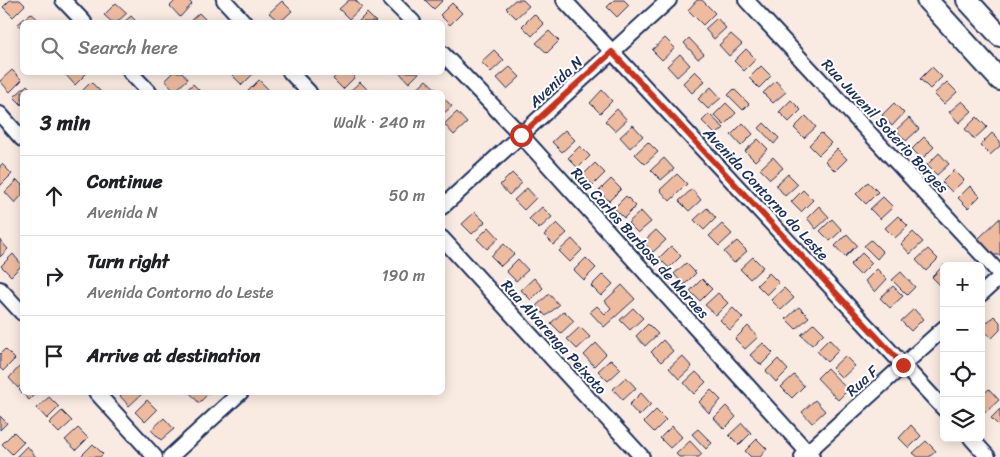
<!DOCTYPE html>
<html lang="en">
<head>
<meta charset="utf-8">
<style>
  body { margin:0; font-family:Sriracha,sans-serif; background:#f2f2f2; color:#202124 }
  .controls { position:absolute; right:15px; bottom:15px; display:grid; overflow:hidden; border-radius:8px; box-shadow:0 2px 12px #0003 }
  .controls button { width:45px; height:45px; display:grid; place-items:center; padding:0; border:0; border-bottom:1px solid #e0e0e0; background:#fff; color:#202124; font:25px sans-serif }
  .stop { position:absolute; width:15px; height:15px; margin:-11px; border:4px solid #c8321e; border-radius:50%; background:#fff }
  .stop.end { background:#c8321e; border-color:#fff; box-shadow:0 1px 5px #0008 }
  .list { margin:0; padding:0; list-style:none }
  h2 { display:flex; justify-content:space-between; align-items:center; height:65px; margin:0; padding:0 20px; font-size:21px }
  h2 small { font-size:16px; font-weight:400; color:#757577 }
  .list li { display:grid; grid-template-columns:32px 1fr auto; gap:15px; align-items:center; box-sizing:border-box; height:80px; padding:0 20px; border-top:1px solid #e0e0e0 }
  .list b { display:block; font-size:19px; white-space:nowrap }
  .list p { margin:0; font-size:16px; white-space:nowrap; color:#757577 }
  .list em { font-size:16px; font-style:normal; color:#757577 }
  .icon { flex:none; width:28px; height:28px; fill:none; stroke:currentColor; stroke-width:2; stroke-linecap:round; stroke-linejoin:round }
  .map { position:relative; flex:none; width:1000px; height:457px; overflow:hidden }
  .search { position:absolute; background:#fff; box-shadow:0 2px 12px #0003; left:20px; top:20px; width:425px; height:55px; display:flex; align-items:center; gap:12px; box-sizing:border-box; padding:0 18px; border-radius:8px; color:#757577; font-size:19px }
  .panel { position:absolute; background:#fff; box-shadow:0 2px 12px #0003; left:20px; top:90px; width:425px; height:305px; border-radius:8px }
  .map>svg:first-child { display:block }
  .building { fill:#eebb9f; stroke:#1b2f5e }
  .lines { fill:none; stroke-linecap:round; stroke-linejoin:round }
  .street-casing { stroke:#1b2f5e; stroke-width:18 }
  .secondary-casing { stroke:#1b2f5e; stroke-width:24 }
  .street { stroke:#fff; stroke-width:14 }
  .secondary { stroke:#fff; stroke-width:20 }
  .route { stroke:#c8321e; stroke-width:6 }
  .labels { text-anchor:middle; stroke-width:4; stroke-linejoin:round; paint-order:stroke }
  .street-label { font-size:15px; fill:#1b2f5e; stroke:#fff }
</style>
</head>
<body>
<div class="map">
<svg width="1000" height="457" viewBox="0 0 1000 457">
  <rect width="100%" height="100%" fill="#faebe2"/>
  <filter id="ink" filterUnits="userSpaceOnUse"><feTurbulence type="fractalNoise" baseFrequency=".02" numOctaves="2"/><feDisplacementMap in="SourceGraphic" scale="10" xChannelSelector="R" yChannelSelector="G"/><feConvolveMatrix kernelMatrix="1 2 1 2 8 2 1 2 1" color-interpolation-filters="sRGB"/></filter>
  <g filter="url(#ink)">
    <path class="building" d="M10,0h10l5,5 -12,12 -10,-10z
      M176,0h12l4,4 -12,13 -10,-11z
      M349,0h6l7,7 -13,12 -10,-10z
      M425,0h18l-9,9z
      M515,0h8l6,6 -13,12 -10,-10z
      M614,0h10l5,5 -12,12 -10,-10z
      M697,0h5l13,13 -12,12 -15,-15z
      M282,1l10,10 -12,11h-1l-10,-9z
      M116,3l11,10 -10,9h-5l-8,-7z
      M452,3l10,10 -12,12 -10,-10z
      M31,13l10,9h-19v7l-4,-5z
      M199,13l9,9h-19z
      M367,13l9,9h-18z
      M534,14l10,10 -12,12 -10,-10z
      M131,16l6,6h-13z
      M717,18l9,10 -12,11 -9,-10z
      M549,31l10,10 -12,12 -11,-10z
      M731,34l11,10 -13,12 -10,-11z
      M665,38l10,10 -13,12 -10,-10z
      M689,38l15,16 -6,5 -14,-16z
      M746,49l10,10 -12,12 -10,-10z
      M494,50l10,10 -13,12 -10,-10z
      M680,54l10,11 -13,12 -10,-11z
      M761,66l10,10 -12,12 -10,-10z
      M510,67l10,10 -13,12 -10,-11z
      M932,67l10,10 -12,12 -10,-10z
      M12,70l10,10 -12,12 -10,-11z
      M695,71l10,10 -13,12 -9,-10z
      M67,72h20v1l-12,12 -10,-11z
      M173,72h9l6,7 -13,12 -10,-11z
      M234,72h19l1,1 -12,12 -10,-10z
      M339,72h12l4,5 -12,12 -10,-10z
      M399,72h21l-11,11z
      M259,80l10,10 -2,2h-20z
      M426,80l11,10 -3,2h-19l-1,-1z
      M776,81l10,11 -13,11 -10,-10z
      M91,82l10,10h-20z
      M360,82l10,10h-21z
      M947,82l10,10 -13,12 -10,-10z
      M193,84l8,8h-17z
      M27,85l7,7h-12v13l-8,-8z
      M711,87l10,11 -13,11 -10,-10z
      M734,89l15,15 -6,6 -15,-15z
      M602,90l10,11 -12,12 -10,-10z
      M442,97l10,9 -10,9z
      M791,100l10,10 -12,12 -10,-10z
      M962,101l10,10 -13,12 -10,-11z
      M726,103l10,10 -12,12 -10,-10z
      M894,103l10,10 -12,13 -10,-11z
      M617,109l10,11 -12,11 -10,-10z
      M457,112l10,11 -13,12 -10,-11z
      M709,114l15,14 -8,7 -14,-14z
      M806,116l10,11 -12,11 -10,-10z
      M977,117l10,10 -13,12 -9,-10z
      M909,118l10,11 -13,12 -10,-11z
      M743,123l10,11 -12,12 -10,-11z
      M764,123l15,15 -5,6 -15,-16z
      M633,125l10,11 -13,12 -10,-11z
      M565,130l10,10 -13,12 -10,-10z
      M821,133l10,10 -12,12 -10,-10z
      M992,133l8,8v5l-10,9 -10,-10z
      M924,137l10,10 -12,12 -10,-10z
      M758,139l10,10 -13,12 -10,-10z
      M648,142l10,10 -13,12 -10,-10z
      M580,146l10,10 -12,12 -10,-10z
      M837,149l10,10 -12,12 -10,-10z
      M939,153l10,11 -12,11 -10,-10z
      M773,157l10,11 -13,11 -10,-10z
      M664,158l10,11 -13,11 -10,-10z
      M595,163l10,10 -12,12 -10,-10z
      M2,164l10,10 -12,12v-20z
      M954,170l10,10 -12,12 -10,-10z
      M512,173l10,10 -13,12 -9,-10z
      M677,174l10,10 -17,17 -10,-11z
      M788,174l10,10 -13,12 -9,-11z
      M611,179l10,10 -12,12 -10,-10z
      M17,180l5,5v10l-7,8 -10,-11z
      M868,182l10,10 -12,12 -10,-10z
      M970,186l10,10 -12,12 -10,-10z
      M527,188l9,10 -12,12 -10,-10z
      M692,189l9,11 -12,11 -10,-10z
      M803,190l10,10 -12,12 -10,-10z
      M626,196l10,10 -12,12 -10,-10z
      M883,197l10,10 -13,12 -10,-10z
      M819,206l10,11 -13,12 -9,-11z
      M542,207l10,10 -13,12 -10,-10z
      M707,208l9,10 -12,12 -10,-10z
      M641,211l10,11 -13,11 -10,-10z
      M475,212l10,10 -13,12 -10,-10z
      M898,216l10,10 -13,12 -10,-10z
      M1000,218v37h-8l-14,-16z
      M832,219l10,11 -12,11 -10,-10z
      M557,223l10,10 -13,12 -10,-10z
      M722,224l10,10 -13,12 -10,-10z
      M489,227l10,11 -12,11 -10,-10z
      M656,230l10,10 -13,12 -10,-10z
      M913,232l10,10 -13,12 -9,-10z
      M847,234l10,11 -12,12 -10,-11z
      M572,239l10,11 -12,12 -11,-11z
      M0,240l8,9 -8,8z
      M871,240l12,12 -6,7 -13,-13z
      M737,241l10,10 -13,12 -10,-11z
      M504,244l10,10 -13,12 -10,-10z
      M671,246l10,10 -12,12 -10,-10z
      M928,249l10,10 -12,12 -10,-11z
      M862,253l10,10 -12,12 -10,-10z
      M13,254l9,11 -11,11 -10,-10z
      M753,257l10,10 -13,12 -10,-10z
      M586,258l10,10 -12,12 -10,-10z
      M518,259l10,11 -12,11 -10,-10z
      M686,263l10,10 -12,12 -10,-11z
      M944,265l1,1h-1v19l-2,2 -10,-10z
      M877,269l10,10 -12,13 -10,-11z
      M901,272l14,15 -8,8 -15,-15z
      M769,273l10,10 -12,12 -10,-10z
      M603,274l10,10 -12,12 -10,-10z
      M534,278l9,10 -12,12 -10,-10z
      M702,279l10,10 -12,12 -10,-10z
      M622,285l13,14 -31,28 -14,-15 7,-6 8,8 6,-6 -6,-7z
      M893,286l10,10 -13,12 -10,-10z
      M784,288l10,10 -13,12 -10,-10z
      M718,293l10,10 -12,12 -11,-10z
      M549,294l10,11 -13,11 -10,-10z
      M799,307l10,10 -13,12 -10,-10z
      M633,308l10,10 -13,12 -10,-10z
      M733,308l10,10 -13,12 -10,-10z
      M914,309l9,10 -12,12 -10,-10z
      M564,311l10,10 -13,12 -10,-10z
      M994,316l6,6v8l-8,8 -11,-10z
      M814,323l10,10 -12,12 -11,-10z
      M648,324l10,10 -13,12 -9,-10z
      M748,326l10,11 -13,12 -10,-10z
      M580,327l10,10 -13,12 -10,-10z
      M829,339l10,11 -12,12 -10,-11z
      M663,340l10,11 -12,11 -10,-10z
      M596,343l10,11 -12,12 -10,-11z
      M763,343l10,10 -12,12 -11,-10z
      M5,349l10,10 -12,12 -3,-3v-14z
      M682,356l10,11 -13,12 -10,-11z
      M845,356l10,10 -13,12 -10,-10z
      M611,359l10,10 -13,12 -10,-10z
      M778,359l10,11 -12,12 -10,-11z
      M21,365l1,2v17l-4,4 -9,-10z
      M827,368l21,22 -10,10 -21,-22z
      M696,372l10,10 -12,12 -10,-11z
      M794,375l10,11 -12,12 -11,-11z
      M626,377l10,11 -13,12 -10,-11z
      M22,387v5h15l-8,8 -10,-10z
      M989,389l10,11 -13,12 -5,-6v-10z
      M711,390l10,10 -12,13 -10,-11z
      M123,392h17l2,2 -13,12 -9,-10z
      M189,392h21l-11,11z
      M641,393l10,11 -12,12 -10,-11z
      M49,397l10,10 -12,12 -10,-11z
      M147,400l10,10 -12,12 -10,-10z
      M815,400l10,11 -13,12 -10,-11z
      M726,406l10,11 -12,12 -10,-11z
      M1000,409v18l-9,-9z
      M656,410l10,10 -12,12 -10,-10z
      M62,411l10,10 -13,12 -10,-10z
      M0,416l7,7 -7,7z
      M164,418l10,11 -13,11 -10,-10z
      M742,423l9,10 -12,12 -10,-10z
      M911,425l10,11 -12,12 -10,-10z
      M672,426l10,11 -12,11 -10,-10z
      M78,428l10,10 -12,12 -11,-10z
      M698,429l14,14 -6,6 -14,-15z
      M14,432l10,10 -12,12 -10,-10z
      M757,439l10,10 -7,8h-9l-6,-6z
      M690,441l12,13 -3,3h-20l-3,-3z
      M926,441l10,10 -7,6h-11l-5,-4z
      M93,444l10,10 -3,3h-18l-1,-1z
      M27,446l9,11h-20z"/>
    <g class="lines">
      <g class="street-casing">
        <path id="street" d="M63,0l21,22
          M224,0l20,22
          M391,0l22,22
          M564,0l380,409
          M746,0l254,274
          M442,53l79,82 291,322
          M130,72l19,20
          M290,72l19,20
          M0,114l22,25
          M442,207l227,-207
          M442,238l200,219
          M0,289l22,24
          M981,294l19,-17
          M96,392l59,65
          M971,438l17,19
          M170,457l71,-65
          M802,457l142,-129"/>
      </g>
      <g class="secondary-casing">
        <path id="secondary" d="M927,0l73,80
          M967,0l33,36"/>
      </g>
      <use href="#street" class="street"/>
      <use href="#secondary" class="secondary"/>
    </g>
  </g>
  <g class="lines" filter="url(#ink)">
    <path class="route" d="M521,135l91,-83 291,313"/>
  </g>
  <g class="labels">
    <g class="street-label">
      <text transform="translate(556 82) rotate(-43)" y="5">Avenida N</text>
      <text transform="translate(885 126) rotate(47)" y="5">Rua Juvenil Soterio Borges</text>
      <text transform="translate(766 194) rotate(47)" y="5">Avenida Contorno do Leste</text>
      <text transform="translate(640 243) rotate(48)" y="5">Rua Carlos Barbosa de Moraes</text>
      <text transform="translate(554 337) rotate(48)" y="5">Rua Alvarenga Peixoto</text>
      <text transform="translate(862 381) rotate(-42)" y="5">Rua F</text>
    </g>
  </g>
</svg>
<div class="controls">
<button>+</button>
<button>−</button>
<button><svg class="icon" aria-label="locate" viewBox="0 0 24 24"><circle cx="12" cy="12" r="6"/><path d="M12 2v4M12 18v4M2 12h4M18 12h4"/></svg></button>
<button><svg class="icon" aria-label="layers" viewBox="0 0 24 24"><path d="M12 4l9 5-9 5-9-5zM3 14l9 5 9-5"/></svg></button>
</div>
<div class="stop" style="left:521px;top:135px"></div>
<div class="stop end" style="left:903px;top:365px"></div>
<div class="search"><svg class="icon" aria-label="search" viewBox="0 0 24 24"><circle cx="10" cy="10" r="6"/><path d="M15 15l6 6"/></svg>Search here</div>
<section class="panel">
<h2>3 min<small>Walk · 240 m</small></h2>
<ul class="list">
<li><svg class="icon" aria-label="ahead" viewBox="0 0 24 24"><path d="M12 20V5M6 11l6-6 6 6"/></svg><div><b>Continue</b><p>Avenida N</p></div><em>50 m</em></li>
<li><svg class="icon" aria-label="right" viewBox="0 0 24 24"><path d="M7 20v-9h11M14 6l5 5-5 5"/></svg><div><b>Turn right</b><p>Avenida Contorno do Leste</p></div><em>190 m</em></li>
<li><svg class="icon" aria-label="arrive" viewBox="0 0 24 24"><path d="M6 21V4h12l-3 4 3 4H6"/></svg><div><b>Arrive at destination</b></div></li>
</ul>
</section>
</div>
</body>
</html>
